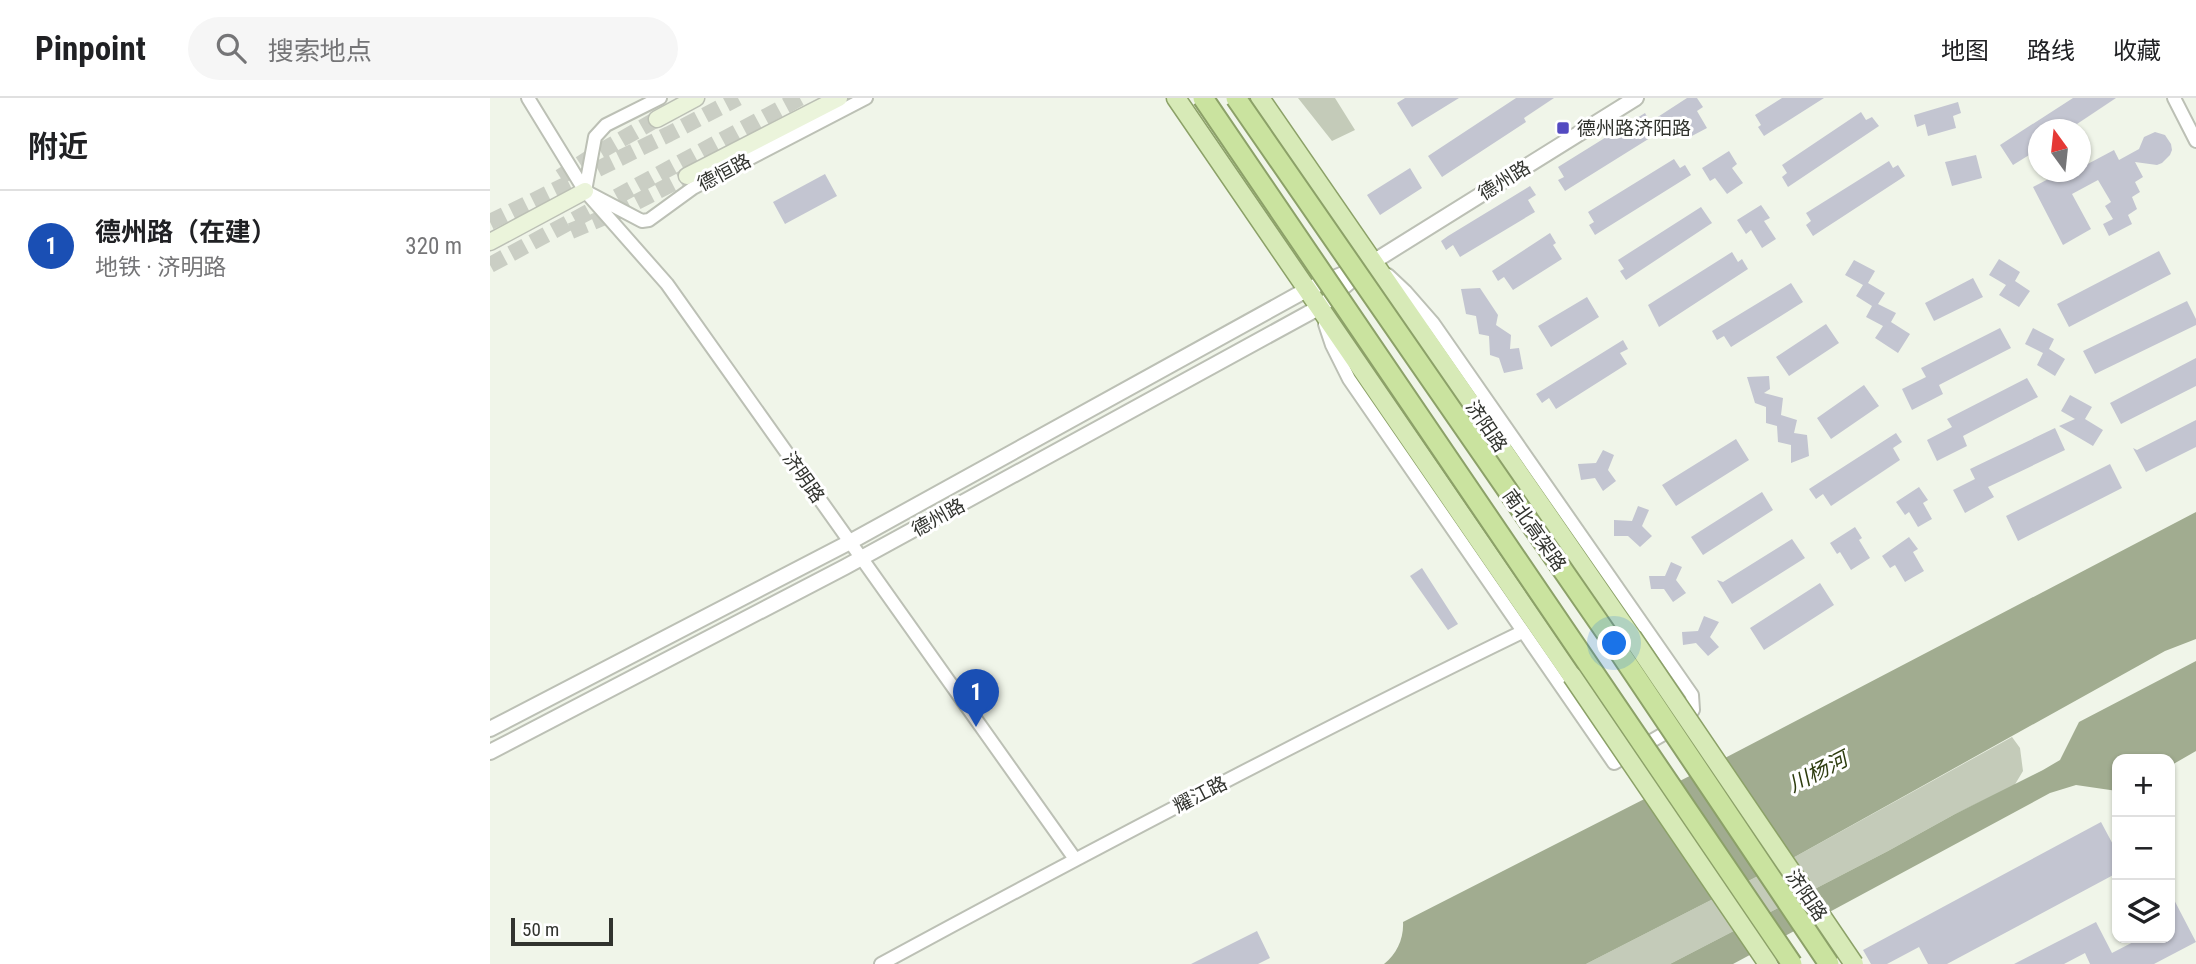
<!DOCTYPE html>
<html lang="zh">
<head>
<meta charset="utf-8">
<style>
  body { margin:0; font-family:"Roboto Condensed","Noto Sans SC",sans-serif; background:#f6f6f6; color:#202124 }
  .controls { position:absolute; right:21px; bottom:21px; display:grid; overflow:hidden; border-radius:14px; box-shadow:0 2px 5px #0004 }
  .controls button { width:63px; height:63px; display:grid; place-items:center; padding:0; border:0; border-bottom:2px solid #e0e0e0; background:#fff; color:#202124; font:35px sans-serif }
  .compass { position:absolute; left:1538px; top:21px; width:63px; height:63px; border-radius:50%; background:#fff; box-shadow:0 2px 5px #0004; rotate:345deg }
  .scale { position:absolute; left:21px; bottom:18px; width:102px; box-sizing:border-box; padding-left:7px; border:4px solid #31332e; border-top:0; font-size:19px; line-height:24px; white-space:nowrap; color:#31332e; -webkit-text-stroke:5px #fff; paint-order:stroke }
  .you { position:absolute; left:1125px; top:546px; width:24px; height:24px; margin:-18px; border:5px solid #fff; border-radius:50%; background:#1a73e8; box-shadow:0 0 0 10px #1a73e833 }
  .badge { display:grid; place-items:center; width:46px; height:46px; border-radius:50%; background:#534ac1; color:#fff; font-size:23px; font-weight:700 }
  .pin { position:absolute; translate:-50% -58px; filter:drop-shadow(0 2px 4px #0008) }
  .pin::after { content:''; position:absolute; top:37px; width:24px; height:21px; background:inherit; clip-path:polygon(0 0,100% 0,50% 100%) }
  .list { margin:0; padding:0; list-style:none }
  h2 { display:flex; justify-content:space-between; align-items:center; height:91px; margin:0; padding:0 28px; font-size:30px }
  h2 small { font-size:23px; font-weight:400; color:#757577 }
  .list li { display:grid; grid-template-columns:46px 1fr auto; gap:21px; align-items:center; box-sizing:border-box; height:112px; padding:0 28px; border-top:2px solid #e0e0e0 }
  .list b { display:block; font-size:26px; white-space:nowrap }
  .list p { margin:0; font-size:23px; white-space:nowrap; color:#757577 }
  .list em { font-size:23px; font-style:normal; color:#757577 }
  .icon { flex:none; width:38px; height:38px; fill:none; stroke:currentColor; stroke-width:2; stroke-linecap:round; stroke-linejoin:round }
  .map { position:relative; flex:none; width:1706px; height:866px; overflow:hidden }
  header { display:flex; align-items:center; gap:42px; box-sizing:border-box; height:98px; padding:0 35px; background:#fff; border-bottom:2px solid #e0e0e0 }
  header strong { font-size:33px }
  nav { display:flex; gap:38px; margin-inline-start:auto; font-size:24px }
  .search { width:490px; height:63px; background:#f6f6f6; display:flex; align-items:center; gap:18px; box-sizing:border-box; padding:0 24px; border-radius:38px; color:#757577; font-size:26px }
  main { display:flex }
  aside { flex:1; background:#fff }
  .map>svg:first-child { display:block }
  .green { fill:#c4cbb9 }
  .water { fill:#a1ac90 }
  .building { fill:#c3c5d1 }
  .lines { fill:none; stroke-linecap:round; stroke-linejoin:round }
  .secondary-tunnel { stroke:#cacec4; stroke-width:16; stroke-dasharray:16 8; stroke-linecap:butt }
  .minor-casing { stroke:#bcc0b5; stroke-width:16 }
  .tertiary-casing { stroke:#bcc0b5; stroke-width:18 }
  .secondary-casing { stroke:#bcc0b5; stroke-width:19 }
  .primary-casing { stroke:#8ca168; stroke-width:21 }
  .minor { stroke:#fff; stroke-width:12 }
  .tertiary { stroke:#fff; stroke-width:14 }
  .secondary { stroke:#ebf4db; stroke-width:16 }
  .primary { stroke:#d7eab7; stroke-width:18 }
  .primary-bridge-casing { stroke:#8ca168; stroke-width:21; stroke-linecap:butt }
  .trunk-bridge-casing { stroke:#8ca168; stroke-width:23; stroke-linecap:butt }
  .primary-bridge { stroke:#d7eab7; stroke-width:18 }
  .trunk-bridge { stroke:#cae39f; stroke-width:19 }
  .poi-dot { fill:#534ac1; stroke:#fff; stroke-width:2.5 }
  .labels { text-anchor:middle; stroke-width:6; stroke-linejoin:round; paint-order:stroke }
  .poi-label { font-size:19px; fill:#31332e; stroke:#fff; text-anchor:start }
  .street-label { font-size:19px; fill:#31332e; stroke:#fff }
  .water-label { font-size:21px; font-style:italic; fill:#2e3d0f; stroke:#fff }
</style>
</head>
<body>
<header>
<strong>Pinpoint</strong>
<div class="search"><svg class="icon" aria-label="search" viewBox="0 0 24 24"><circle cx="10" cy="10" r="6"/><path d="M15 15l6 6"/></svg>搜索地点</div>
<nav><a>地图</a><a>路线</a><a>收藏</a></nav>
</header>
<main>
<aside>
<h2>附近<small></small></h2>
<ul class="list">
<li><span class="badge" style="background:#1a4fb4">1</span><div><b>德州路（在建）</b><p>地铁 · 济明路</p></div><em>320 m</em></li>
</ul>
</aside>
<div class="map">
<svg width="1706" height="866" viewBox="0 0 1706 866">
  <rect width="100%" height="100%" fill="#f0f5e9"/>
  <path class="green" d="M808,0h37l20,32 -23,11z
    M1522,639l8,11 3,23 -9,15 -59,28 -67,37 -218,113h-84l205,-105z"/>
  <path class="water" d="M1706,414v127l-31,12 -374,208 -205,105h-202c13,-10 20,-26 19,-42l320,-163z
    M1706,563v90l-26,15v-7h-53v32l-41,-6 -26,8 -317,171h-63l218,-113 67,-37 88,-44 17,-10 19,-38z"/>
  <path class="building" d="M915,0h54l-47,29 -15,-24z
    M1026,0h38l-30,20 2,4 -84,55 -14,-21z
    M1197,0h10l6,9 -6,4 10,17 -17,9 -9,-16 -6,4 -1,-2 -109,68 -7,-11 6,-3 -6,-10 87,-54 5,9z
    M1292,0h42l-60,38 -6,-9 3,-2 -6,-10z
    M1583,0h43l-48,32h-29v19l-26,16 -13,-20z
    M1468,4l3,11 -8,3 3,12 -28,8 -3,-12 -8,3 -3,-12z
    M1371,14l5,8 6,-3 7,9 -91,61 -6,-10 5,-4 -5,-8z
    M1665,34l10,3 6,9 1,6 -2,5 -8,8 -5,2 -22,-3 8,15 -8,5 5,10 -8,5 5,12 -9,6 4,9 -23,12 -6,-12 10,-5 -8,-13 6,-4 -13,-22 -26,14 19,35 -28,16 -30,-58 25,-13 3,7 23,-11 -2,-3 32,-17 5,10 20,-11 5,-12z
    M1239,53l8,13 -5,4 11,15 -16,11 -12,-16 -5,3 -8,-13z
    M1486,57l6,23 -30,8 -7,-24z
    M1184,61l6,9 5,-3 6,10 -96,60 -6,-10 5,-3 -6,-10z
    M1399,63l4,7 5,-3 7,11 -92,60 -7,-11 5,-4 -5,-8z
    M920,70l12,20 -42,27 -13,-20z
    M335,76l12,22 -52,28 -12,-22z
    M1040,88l6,9 -8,5 7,12 -75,45 -7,-12 -7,5 -5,-9 7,-5z
    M1271,107l9,13 -6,3 12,18 -14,9 -11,-18 -5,4 -9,-14z
    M1211,109l11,16 -86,57 -6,-9 4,-2 -6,-9z
    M1060,135l6,10 -3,2 9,14 -49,31 -9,-13 -6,4 -6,-10z
    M1669,153l12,23 -102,53 -12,-23z
    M1242,154l6,10 4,-3 6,10 -89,58 -11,-22z
    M1509,161l21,13 -5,9 15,10 -11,16 -20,-12 7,-10 -17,-10z
    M1364,162l21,11 -7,12 17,10 -7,11 18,9 -5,9 19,12 -12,19 -23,-15 8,-12 -17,-9 6,-11 -16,-10 7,-11 -18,-10z
    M1483,180l10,19 -49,24 -9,-18z
    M1301,185l12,19 -72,45 -7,-11 -7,4 -5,-9z
    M990,190l18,27 -2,10 15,10 -1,14 9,-1 4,21 -19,4 -5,-15 -9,-3 -1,-19 -10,-2 -3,-18 -10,-2 -5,-25z
    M1097,199l12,20 -48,30 -13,-21z
    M1697,203l9,18v6l-101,49 -12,-23z
    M1336,226l13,19 -50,33 -13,-19z
    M1510,230l11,20 -72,37 4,9 -31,16 -10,-21 24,-12 -5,-9z
    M1543,230l21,11 -5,10 16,10 -10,17 -18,-11 6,-12 -18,-9z
    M1133,242l5,9 -8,4 7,11 -71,45 -7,-11 -7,5 -6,-9z
    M1706,260v28l-75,38 -11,-21z
    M1279,278l1,13 -6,4 19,5 -2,17 16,5 -3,13 13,2 2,21 -18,7v-18l-13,-3 -1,-16 -11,-3v-16l-11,-4 -8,-26z
    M1537,280l11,19 -75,39 4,10 -30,15 -10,-21 25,-13 -5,-8z
    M1374,287l15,21 -48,33 -14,-21z
    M1580,297l22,12 -7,12 18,11 -10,16 -34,-20 16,-7 -14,-8z
    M1706,322v27l-50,25 -13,-24 4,2z
    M1565,330l10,22 -77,37 6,10 -29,16 -12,-23 22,-11 -5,-10z
    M1406,335l6,9 -9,6 7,12 -69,46 -8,-12 -7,5 -7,-10z
    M1246,341l13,21 -73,46 -14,-21z
    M1113,352l11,5 -6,15 8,11 -13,10 -8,-13 -14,2 -3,-16 18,-1z
    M1620,366l12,24 -104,53 -12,-25z
    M1429,389l9,13 -5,3 9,16 -14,8 -9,-15 -4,3 -9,-13z
    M1272,394l11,18 -70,45 -12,-18z
    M1148,408l11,4 -7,16 10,10 -12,11 -12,-11h-14v-16l18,1z
    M1365,429l7,11 -3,2 11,18 -19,12 -11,-18 -3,2 -7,-11z
    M1419,439l9,12 -5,3 11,19 -19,11 -10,-17 -5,3 -8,-12z
    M1302,441l13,19 -73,46 -15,-24 6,2z
    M1181,464l11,5 -6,13 10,13 -13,9 -9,-13h-13l-2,-13h16z
    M932,470l36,56 -10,6 -38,-54z
    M1330,485l14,22 -70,45 -14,-22z
    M1214,518l15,6 -9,15 9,10 -11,9 -12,-13 -13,2 -1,-13 16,-1z
    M1611,724l16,30v21l-170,91h-19l-9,-17 -32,17h-16l-8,-14z
    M1680,794l26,50 -42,22h-64l-5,-11 -21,11h-50l82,-42 16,31 29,-15h29z
    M767,833l13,27 -12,6h-67z"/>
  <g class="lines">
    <path class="secondary-tunnel" d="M70,79l34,-22 63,-36
      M0,124l179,-88 69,-36
      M81,133l46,-19 70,-36
      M0,167l310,-167"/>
    <g class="minor-casing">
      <path id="minor" d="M38,0l57,93 82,93 408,575
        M170,0l-54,27 -11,12 -10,54 57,30 7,-1 44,-32 173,-90
        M1684,0l22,43
        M835,226l7,21 17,34 265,384 70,-41 9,-12 -1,-15 -259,-372 -28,-32 -17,-16
        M391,866c212,-115 425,-227 641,-332"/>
    </g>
    <g class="tertiary-casing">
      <path id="tertiary" d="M0,631l360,-187 458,-253 52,-22
        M0,654l355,-185 475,-260 53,-45 263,-164"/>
    </g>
    <g class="secondary-casing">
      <path id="secondary" d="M167,21l39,-21
        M197,78l152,-78
        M0,144l95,-51"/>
    </g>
    <g class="primary-casing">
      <path id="primary" d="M686,0l396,578
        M770,0l372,539"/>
    </g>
    <use href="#minor" class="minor"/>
    <use href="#tertiary" class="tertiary"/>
    <use href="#secondary" class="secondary"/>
    <use href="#primary" class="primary"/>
    <g class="primary-bridge-casing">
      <path id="primary-bridge" d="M1142,539l222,327
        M1082,578l196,288"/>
    </g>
    <g class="trunk-bridge-casing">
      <path id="trunk-bridge" d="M713,0l589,866
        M746,0l380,549 213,317"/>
    </g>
    <use href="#primary-bridge" class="primary-bridge"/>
    <use href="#trunk-bridge" class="trunk-bridge"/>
  </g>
  <rect class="poi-dot" x="1066" y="23" width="14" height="14" rx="3.5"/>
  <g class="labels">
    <g class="poi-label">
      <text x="1087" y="37">德州路济阳路</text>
    </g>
    <g class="street-label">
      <text transform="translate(234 74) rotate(-28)" y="7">德恒路</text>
      <text transform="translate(1014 82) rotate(-32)" y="7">德州路</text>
      <text transform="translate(997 328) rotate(56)" y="7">济阳路</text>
      <text transform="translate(314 379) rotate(55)" y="7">济明路</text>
      <text transform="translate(448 419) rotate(-29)" y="7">德州路</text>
      <text transform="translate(1045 432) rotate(55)" y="7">南北高架路</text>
      <text transform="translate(710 696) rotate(-27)" y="7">耀江路</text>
      <text transform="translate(1317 797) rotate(56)" y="7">济阳路</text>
    </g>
    <g class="water-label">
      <text transform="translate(1328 674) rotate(-27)" y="7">川杨河</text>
    </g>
  </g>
</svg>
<div class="controls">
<button>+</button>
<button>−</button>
<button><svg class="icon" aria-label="layers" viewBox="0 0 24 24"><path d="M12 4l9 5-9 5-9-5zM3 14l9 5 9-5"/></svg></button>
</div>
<svg class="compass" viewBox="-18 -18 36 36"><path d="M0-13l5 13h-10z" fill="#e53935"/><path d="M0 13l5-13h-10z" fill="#757577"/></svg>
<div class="scale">50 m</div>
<div class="you"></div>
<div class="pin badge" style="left:486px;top:629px;background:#1a4fb4">1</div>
</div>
</main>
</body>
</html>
